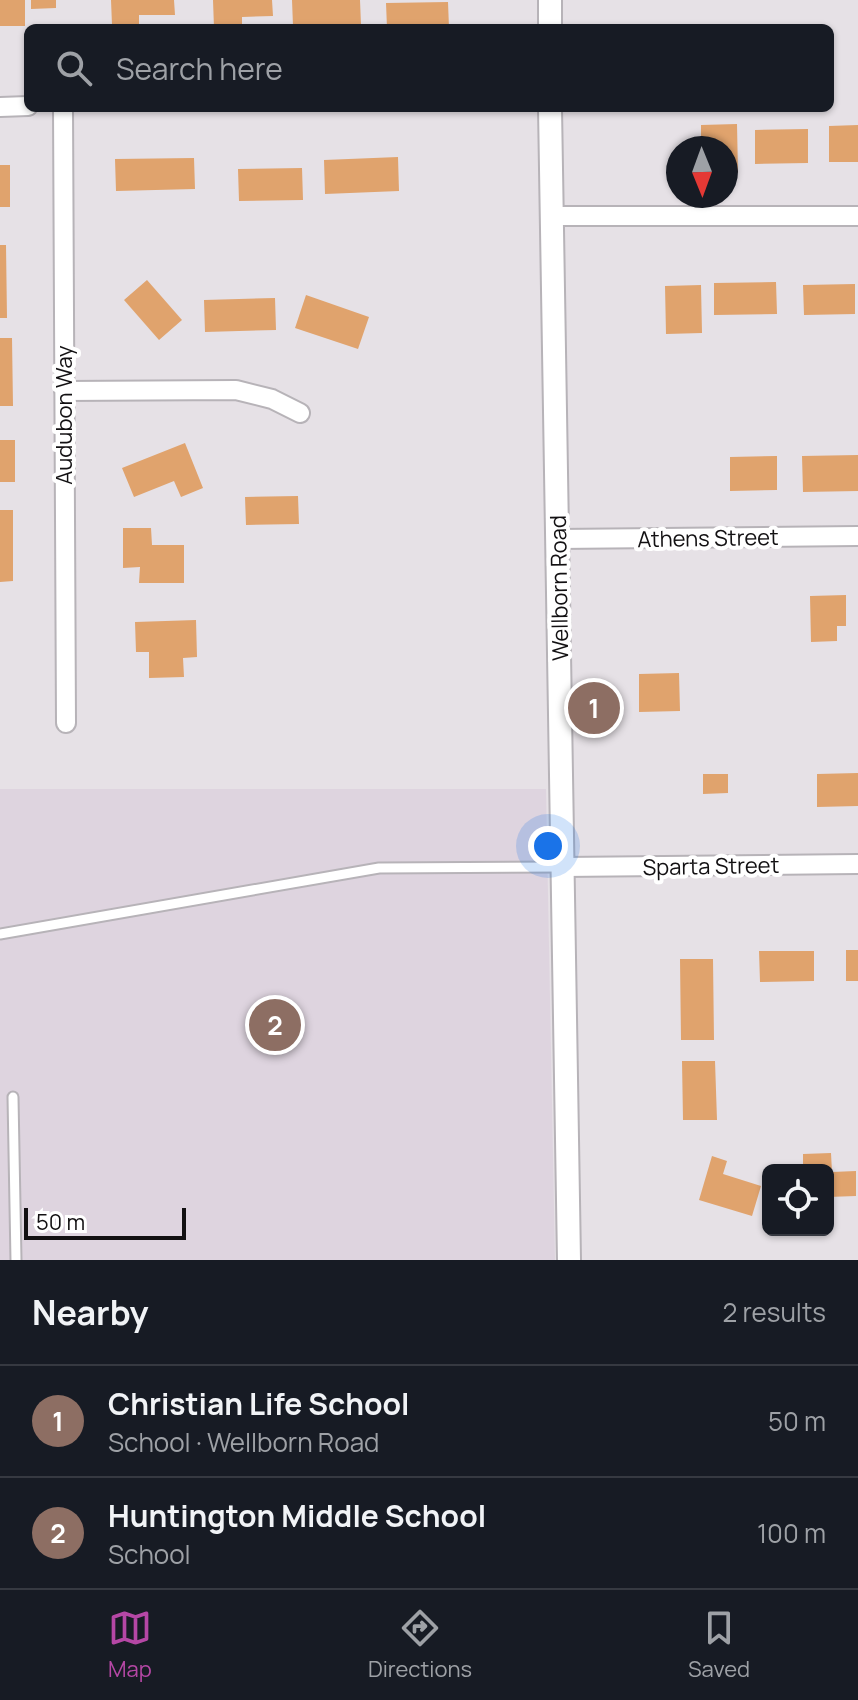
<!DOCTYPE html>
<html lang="en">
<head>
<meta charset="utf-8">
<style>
  body { margin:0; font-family:Manrope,sans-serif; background:#242831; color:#f1f3f6 }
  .controls { position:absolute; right:24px; bottom:24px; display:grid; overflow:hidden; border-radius:12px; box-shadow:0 2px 6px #0004 }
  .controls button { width:72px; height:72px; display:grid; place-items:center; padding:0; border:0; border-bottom:2px solid #363941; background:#171b24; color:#f1f3f6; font:40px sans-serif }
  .compass { position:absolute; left:666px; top:136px; width:72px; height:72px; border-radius:50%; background:#171b24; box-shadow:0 2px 6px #0004; rotate:179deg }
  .scale { position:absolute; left:24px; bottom:20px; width:162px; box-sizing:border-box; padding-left:8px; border:4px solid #121012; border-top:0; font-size:22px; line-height:28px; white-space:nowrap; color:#121012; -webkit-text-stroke:6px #fff; paint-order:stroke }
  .you { position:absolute; left:548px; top:846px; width:28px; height:28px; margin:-20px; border:6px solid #fff; border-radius:50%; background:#1a73e8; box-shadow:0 0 0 12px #1a73e833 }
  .badge { display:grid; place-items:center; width:52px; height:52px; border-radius:50%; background:#b547a5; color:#fff; font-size:26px; font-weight:700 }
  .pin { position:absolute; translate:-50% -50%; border:4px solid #fff; box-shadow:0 2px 8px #0006 }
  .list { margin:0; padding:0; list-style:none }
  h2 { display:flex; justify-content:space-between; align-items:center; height:104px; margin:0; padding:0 32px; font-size:34px }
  h2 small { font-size:26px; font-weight:400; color:#9ea1a6 }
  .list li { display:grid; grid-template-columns:52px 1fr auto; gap:24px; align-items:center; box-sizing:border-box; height:112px; padding:0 32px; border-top:2px solid #363941 }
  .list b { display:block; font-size:30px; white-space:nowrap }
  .list p { margin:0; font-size:26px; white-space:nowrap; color:#9ea1a6 }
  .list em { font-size:26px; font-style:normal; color:#9ea1a6 }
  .icon { flex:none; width:44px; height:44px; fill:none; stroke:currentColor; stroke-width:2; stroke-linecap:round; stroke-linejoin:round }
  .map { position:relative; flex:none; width:858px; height:1260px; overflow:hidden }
  .search { position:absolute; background:#171b24; box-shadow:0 2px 6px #0004; left:24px; right:24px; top:24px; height:88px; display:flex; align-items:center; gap:20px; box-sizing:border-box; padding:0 28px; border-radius:12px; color:#9ea1a6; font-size:30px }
  .sheet { height:328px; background:#171b24 }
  nav { display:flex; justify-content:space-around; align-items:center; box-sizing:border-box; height:112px; border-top:2px solid #363941; background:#171b24; font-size:22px; color:#9ea1a6 }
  nav a { display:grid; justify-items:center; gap:4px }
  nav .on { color:#b547a5 }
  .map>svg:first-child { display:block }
  .built { fill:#ded4df }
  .building { fill:#e0a36d }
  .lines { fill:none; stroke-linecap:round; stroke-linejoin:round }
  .service-casing { stroke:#b7b3b8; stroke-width:13 }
  .minor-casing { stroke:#b7b3b8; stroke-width:22 }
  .tertiary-casing { stroke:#b7b3b8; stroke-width:26 }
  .service { stroke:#fff; stroke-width:9 }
  .minor { stroke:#fff; stroke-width:18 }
  .tertiary { stroke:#fff; stroke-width:22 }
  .labels { text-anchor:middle; stroke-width:8; stroke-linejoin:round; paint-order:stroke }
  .street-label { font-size:22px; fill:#121012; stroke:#fff }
</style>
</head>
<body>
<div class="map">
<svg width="858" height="1260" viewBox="0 0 858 1260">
  <rect width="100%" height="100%" fill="#e6e1e6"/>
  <path class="built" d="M0,789h546l9,471h-555z"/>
  <path class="building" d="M0,0h25v26h-25z
    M31,0h25v8l-25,1z
    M111,0h63l1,15h-36v10h-27z
    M213,0h59l1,16 -31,1v11h-28z
    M292,0h68l1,25 -68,1z
    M448,2l1,26h-62l-1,-25z
    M737,124l1,49h-12v-25h-25v-23z
    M858,125v37h-29v-36z
    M808,129v34l-53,1v-34z
    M398,157l1,34 -74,3 -1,-34z
    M194,158l1,31 -79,2 -1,-32z
    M0,165h10v42h-10z
    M302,168l1,32 -64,1 -1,-32z
    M0,245h6l1,73h-7z
    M147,280l35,40 -23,20 -35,-40z
    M776,282l1,32 -63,1v-32z
    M855,284v30l-51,1 -1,-30z
    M701,285l1,48 -36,1 -1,-48z
    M306,295l63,22 -11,32 -63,-21z
    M275,298l1,32 -71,2 -1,-32z
    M0,338h12l1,68h-13z
    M0,440h15v42h-15z
    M185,443l18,45 -22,9 -7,-16 -40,16 -12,-29z
    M858,455v36l-55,1 -1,-36z
    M777,456v34l-47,1v-34z
    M298,496l1,28 -53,1 -1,-28z
    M0,510h13v71l-13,1z
    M123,528h28l1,17h32v38h-45l1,-16 -17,1z
    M846,595v31h-9v15l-26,1 -1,-46z
    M196,620l1,37 -14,1 1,19 -35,1v-26h-13l-1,-30z
    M679,673l1,38 -41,1v-38z
    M858,773v33l-41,1v-33z
    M703,774h25v19l-25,1z
    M846,950h12v31h-12z
    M759,951h55v30l-54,1z
    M680,959h33l1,81h-33z
    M682,1061h33l2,59h-34z
    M831,1153l1,19 24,-1v25l-28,1v-27h-25v-16z
    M712,1156l15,5 -4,13 38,12 -9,30 -53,-16z"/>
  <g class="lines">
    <g class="service-casing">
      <path id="service" d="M0,934l379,-66 184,-1
        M13,1097l3,163"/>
    </g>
    <g class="minor-casing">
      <path id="minor" d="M0,107l28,-1
        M63,108l3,615
        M554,216h304
        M64,391l172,-1 36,9 28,14
        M558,539l300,-3
        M563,867l295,-3"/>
    </g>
    <g class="tertiary-casing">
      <path id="tertiary" d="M550,28v-28
        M550,108l19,1152"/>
    </g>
    <use href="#service" class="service"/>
    <use href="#minor" class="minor"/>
    <use href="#tertiary" class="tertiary"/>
  </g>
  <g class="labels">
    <g class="street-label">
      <text transform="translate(64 415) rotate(-90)" y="8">Audubon Way</text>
      <text transform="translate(708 538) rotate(-1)" y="8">Athens Street</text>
      <text transform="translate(559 588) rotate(-91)" y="8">Wellborn Road</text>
      <text transform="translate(711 866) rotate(-1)" y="8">Sparta Street</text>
    </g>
  </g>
</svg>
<div class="controls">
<button><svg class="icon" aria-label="locate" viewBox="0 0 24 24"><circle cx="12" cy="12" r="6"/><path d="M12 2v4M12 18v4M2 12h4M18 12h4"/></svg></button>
</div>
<svg class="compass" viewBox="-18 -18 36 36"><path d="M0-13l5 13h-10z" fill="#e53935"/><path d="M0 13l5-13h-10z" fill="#9ea1a6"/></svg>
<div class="scale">50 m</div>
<div class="you"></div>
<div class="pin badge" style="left:594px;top:708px;background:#8d6e63">1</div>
<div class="pin badge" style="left:275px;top:1025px;background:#8d6e63">2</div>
<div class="search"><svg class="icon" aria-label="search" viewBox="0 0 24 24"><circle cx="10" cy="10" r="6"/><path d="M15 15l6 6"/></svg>Search here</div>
</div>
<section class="sheet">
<h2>Nearby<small>2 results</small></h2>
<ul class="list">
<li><span class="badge" style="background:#8d6e63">1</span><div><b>Christian Life School</b><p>School · Wellborn Road</p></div><em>50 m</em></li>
<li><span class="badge" style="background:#8d6e63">2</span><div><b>Huntington Middle School</b><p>School</p></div><em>100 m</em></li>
</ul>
</section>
<nav>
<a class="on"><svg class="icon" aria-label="map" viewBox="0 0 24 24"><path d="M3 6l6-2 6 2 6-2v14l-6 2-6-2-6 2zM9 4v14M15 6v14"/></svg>Map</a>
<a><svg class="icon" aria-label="directions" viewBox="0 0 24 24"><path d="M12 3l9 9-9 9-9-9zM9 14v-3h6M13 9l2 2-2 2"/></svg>Directions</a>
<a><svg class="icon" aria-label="saved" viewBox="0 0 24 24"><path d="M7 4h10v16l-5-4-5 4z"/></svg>Saved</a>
</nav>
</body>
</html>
